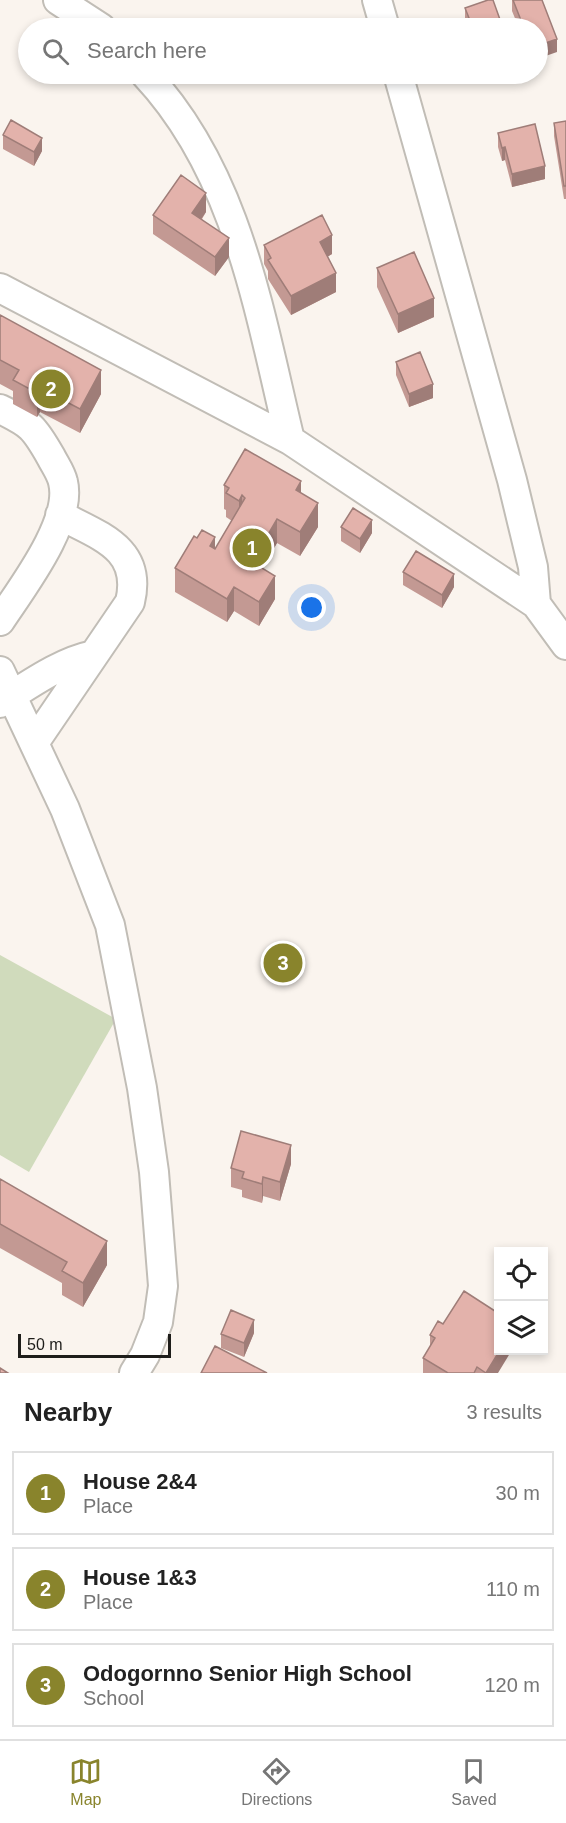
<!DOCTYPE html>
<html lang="en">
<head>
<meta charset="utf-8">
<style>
  body { margin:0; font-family:Helvetica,sans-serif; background:#f2f2f2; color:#222 }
  .controls { position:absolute; right:18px; bottom:18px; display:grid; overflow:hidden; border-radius:0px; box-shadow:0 3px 9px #0003 }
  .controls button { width:54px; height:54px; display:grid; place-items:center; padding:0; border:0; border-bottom:2px solid #e0e0e0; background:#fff; color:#222; font:30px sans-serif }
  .scale { position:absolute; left:18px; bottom:15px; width:153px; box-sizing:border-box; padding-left:6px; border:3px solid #1e1d1a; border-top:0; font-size:16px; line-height:21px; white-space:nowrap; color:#1e1d1a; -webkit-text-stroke:4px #faf4ee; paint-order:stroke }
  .you { position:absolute; left:312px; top:608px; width:21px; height:21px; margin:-15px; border:4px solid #fff; border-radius:50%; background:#1a73e8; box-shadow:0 0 0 9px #1a73e833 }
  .badge { display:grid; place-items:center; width:39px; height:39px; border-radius:50%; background:#89842c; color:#fff; font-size:20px; font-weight:700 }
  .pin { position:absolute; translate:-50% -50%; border:3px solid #fff; box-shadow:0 2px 6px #0006 }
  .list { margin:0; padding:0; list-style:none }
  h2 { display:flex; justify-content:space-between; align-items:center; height:78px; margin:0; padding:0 24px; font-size:26px }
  h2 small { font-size:20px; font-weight:400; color:#767676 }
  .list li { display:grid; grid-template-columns:39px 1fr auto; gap:18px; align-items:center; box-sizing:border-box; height:84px; margin:0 12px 12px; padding:0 12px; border:2px solid #e0e0e0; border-radius:0px }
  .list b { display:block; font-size:22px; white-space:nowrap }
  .list p { margin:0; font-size:20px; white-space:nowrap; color:#767676 }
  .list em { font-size:20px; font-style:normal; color:#767676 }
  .icon { flex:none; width:33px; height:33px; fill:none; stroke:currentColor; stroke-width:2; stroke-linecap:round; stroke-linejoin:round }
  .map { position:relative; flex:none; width:566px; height:1373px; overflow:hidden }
  .search { position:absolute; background:#fff; box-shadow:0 3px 9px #0003; left:18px; right:18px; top:18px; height:66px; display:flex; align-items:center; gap:15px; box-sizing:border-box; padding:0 21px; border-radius:33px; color:#767676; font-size:22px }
  .sheet { height:366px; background:#fff }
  nav { display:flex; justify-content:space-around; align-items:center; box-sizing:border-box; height:84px; border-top:2px solid #e0e0e0; background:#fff; font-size:16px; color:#767676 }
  nav a { display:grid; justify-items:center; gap:3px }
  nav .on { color:#89842c }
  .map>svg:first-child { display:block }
  .green { fill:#d0dbbc }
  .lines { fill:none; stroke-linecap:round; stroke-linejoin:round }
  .minor-casing { stroke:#c1bdb6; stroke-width:32 }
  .minor { stroke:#fff; stroke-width:28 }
  .wall { fill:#c39993 }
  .shaded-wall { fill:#9f7d78 }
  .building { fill:#e3b2ab; stroke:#9f7d78; stroke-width:1.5 }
</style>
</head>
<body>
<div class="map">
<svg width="566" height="1373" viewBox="0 0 566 1373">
  <rect width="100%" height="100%" fill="#faf4ee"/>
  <path class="green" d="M0,955l116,64 -87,153 -29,-17z"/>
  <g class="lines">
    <g class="minor-casing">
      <path id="minor" d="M58,0l43,28
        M377,0l8,28
        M145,74c93,99 114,238 145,366
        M398,74l114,406 21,87 3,37
        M0,288l290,152 246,164 30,41
        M0,409c31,15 34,18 51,48 4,8 10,16 12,25 10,40 -42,107 -63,139
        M0,671l65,138 45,116 32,163 12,84 9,114 -5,36 -13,33 -11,18
        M0,703c29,-18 60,-41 94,-48
        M34,743l96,-141c13,-54 -31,-66 -70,-87"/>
    </g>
    <use href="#minor" class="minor"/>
  </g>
  <path class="wall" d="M512,0h30l15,52 -20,-24h-18l-7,-17z
    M465,8l38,20h-35l-3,-6z
    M566,121v78h-2l-10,-63v-13z
    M498,133l47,46 -33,8 -7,-27 -3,1 -4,-14z
    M3,135l39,16 -8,15 -31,-17z
    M206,212l-4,7 27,38 -14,19 -62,-42v-19z
    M264,245l68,9 -5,3 9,35 -45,23 -23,-36v-8l-4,-7z
    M377,268l57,49 -36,16 -21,-46z
    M0,315l101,79 -21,39 -40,-21 -3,5 -24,-13v-13l-13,-7z
    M396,362l37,36 -24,9 -13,-32z
    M224,485l77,8 17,34 -18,29 -23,-13 -15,25 13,31 -16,27 -25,-15 -7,11 -52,-30v-24l40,-19 17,-28 -6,-4v-7l-2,-1z
    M341,527l31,6 -12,20 -19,-12z
    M403,572l51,15 -12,21 -39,-23z
    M291,1164l-11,37 -17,-5 -1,7 -20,-6v-7l-11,-3v-19z
    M0,1179l107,86 -24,42 -21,-12v-12l-62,-35z
    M254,1333l-10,24 -23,-9v-14z
    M430,1335l68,38h-75v-15l7,-11z"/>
  <path class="shaded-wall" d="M557,39v13l-20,7v-13z
    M486,74h15l-15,5z
    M42,138v13l-8,15v-14z
    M505,147v13l-3,1v-13z
    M545,166v13l-33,8v-13z
    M206,193v19l-14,20v-19z
    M332,235v19l-12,7v-19z
    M229,238v19l-14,19v-19z
    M336,273v19l-45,23v-19z
    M434,298v19l-36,16v-19z
    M101,370v24l-21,39v-24z
    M433,384v14l-24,9v-13z
    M40,388v24l-3,5v-24z
    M301,481v24l-5,-15z
    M242,495v24l-3,6v-24z
    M318,503v24l-18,29v-24z
    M277,519v24l-25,43v-24z
    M372,520v13l-12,20v-14z
    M215,537v24l-5,-15z
    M454,574v13l-12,21v-13z
    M275,576v23l-16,27v-24z
    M234,587v24l-7,11v-23z
    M291,1145v19l-11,37v-19z
    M263,1177v19l-1,7v-19z
    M107,1241v24l-24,42v-24z
    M254,1320v13l-10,24v-14z
    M500,1350h12l-14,23h-12z"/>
  <path class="building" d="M488,0h5l10,28h-30l-8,-20z
    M513,0h29l15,39 -20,7v-18h-13z
    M11,120l31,18 -8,14 -31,-17z
    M566,121v65h-2l-10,-63z
    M535,124l10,42 -33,8 -7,-27 -3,1 -4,-15z
    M181,175l25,18 -14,20 37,25 -14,19 -62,-42z
    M322,215l10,20 -12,7 16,31 -45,23 -23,-36 3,-2 -7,-13z
    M414,252l20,46 -36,16 -21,-46z
    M0,315l101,55 -21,39 -40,-21 -3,5 -24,-13 6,-10 -19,-10z
    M420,352l13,32 -24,10 -13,-32z
    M245,449l56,32 -5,9 22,13 -18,29 -23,-13 -25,43 23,14 -16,26 -25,-15 -7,12 -52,-31 19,-32 3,2 5,-8 13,7 -5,9 5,3 30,-51 -3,-3 -3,6 -13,-8 3,-5 -5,-3z
    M353,508l19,12 -12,19 -19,-12z
    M416,551l38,23 -12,21 -39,-23z
    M241,1131l50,14 -11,37 -17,-5 -1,7 -20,-6 2,-6 -13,-4z
    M0,1179l107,62 -24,42 -21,-12 5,-9 -67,-38z
    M464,1291l34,22v37h2l-14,23 -9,-6 -3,6h-26l-25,-15 12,-20 -5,-3 8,-14 5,3z
    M231,1310l23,10 -10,23 -23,-9z
    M215,1346l52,27h-66z
    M0,1368l8,5h-8z"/>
</svg>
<div class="controls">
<button><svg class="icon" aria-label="locate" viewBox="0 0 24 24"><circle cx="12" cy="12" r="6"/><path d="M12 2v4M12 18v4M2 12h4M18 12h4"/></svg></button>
<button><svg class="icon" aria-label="layers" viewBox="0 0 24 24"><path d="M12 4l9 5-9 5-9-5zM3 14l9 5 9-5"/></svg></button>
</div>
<div class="scale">50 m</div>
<div class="you"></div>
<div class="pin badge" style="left:252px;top:548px">1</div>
<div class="pin badge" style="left:51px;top:389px">2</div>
<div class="pin badge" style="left:283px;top:963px">3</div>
<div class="search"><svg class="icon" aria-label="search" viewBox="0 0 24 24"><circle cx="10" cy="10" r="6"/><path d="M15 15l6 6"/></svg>Search here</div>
</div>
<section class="sheet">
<h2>Nearby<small>3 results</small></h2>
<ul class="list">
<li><span class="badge">1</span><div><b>House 2&amp;4</b><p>Place</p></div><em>30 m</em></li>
<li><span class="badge">2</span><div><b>House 1&amp;3</b><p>Place</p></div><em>110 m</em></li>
<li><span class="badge">3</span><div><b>Odogornno Senior High School</b><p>School</p></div><em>120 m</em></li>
</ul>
</section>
<nav>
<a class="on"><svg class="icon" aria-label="map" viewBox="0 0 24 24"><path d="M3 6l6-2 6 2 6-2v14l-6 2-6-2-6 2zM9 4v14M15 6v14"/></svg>Map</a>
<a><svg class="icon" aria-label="directions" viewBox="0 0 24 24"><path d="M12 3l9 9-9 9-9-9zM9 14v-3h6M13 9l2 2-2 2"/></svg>Directions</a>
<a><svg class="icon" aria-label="saved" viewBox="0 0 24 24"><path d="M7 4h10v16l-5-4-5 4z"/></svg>Saved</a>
</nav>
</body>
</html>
